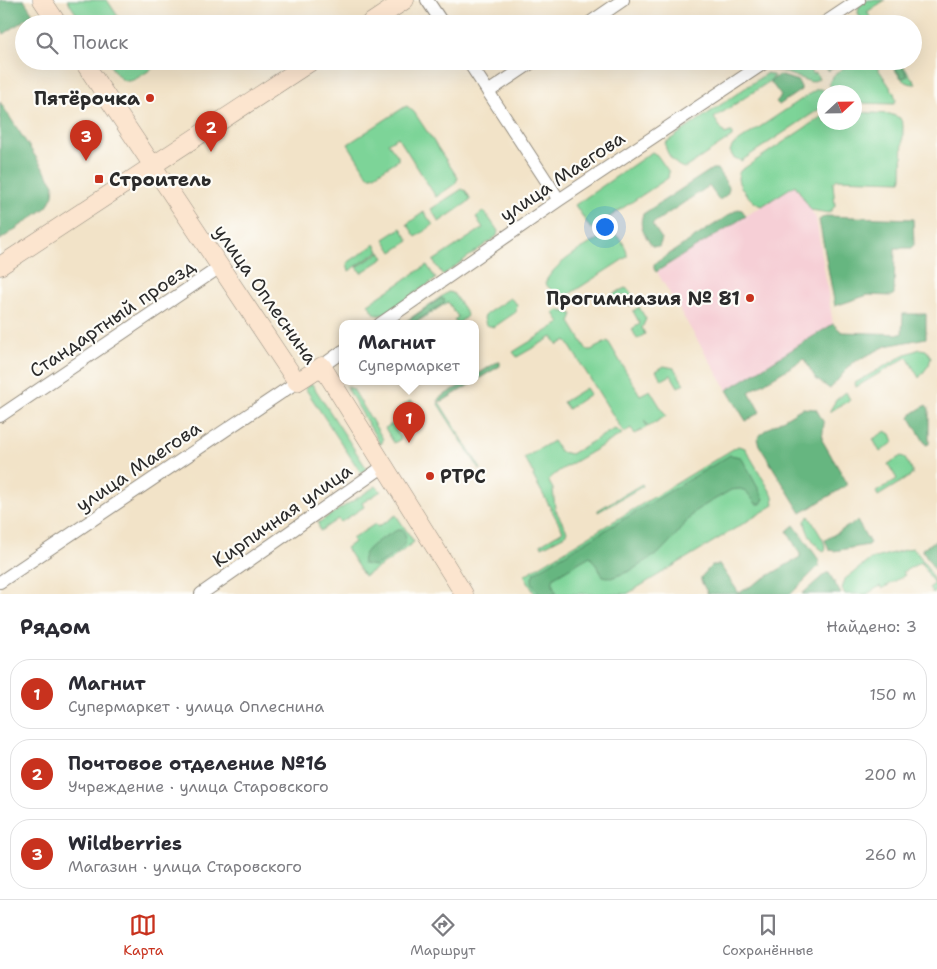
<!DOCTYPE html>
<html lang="ru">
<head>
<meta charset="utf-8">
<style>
  body { margin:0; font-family:"Shantell Sans",sans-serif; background:#f7f7f7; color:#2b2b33 }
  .compass { position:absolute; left:817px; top:85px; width:45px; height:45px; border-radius:50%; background:#fff; box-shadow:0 5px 20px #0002; rotate:68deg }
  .you { position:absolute; left:604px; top:226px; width:18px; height:18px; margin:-12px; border:4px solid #fff; border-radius:50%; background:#1a73e8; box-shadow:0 0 0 8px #1a73e833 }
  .badge { display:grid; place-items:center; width:32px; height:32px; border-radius:50%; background:#c8321e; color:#fff; font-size:16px; font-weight:700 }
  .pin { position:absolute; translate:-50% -41px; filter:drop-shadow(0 1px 2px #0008) }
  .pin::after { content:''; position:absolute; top:26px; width:18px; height:15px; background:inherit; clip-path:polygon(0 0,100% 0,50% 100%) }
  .popup { position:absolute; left:339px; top:320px; width:140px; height:65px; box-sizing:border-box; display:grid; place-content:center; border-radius:10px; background:#fff; filter:drop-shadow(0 1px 4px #0005); font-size:16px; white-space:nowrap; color:#7c7c81 }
  .popup b { font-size:19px; color:#2b2b33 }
  .popup::after { content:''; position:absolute; left:50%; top:100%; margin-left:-10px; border:10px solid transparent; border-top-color:#fff }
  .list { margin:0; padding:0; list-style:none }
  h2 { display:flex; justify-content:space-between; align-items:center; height:65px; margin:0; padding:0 20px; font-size:21px }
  h2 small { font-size:16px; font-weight:400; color:#7c7c81 }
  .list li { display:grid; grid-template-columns:32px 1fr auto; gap:15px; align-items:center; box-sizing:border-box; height:70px; margin:0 10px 10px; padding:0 10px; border:1px solid #e1e1e2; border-radius:20px }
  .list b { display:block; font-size:19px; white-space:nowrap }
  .list p { margin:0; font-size:16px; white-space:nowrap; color:#7c7c81 }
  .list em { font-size:16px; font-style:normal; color:#7c7c81 }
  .icon { flex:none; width:28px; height:28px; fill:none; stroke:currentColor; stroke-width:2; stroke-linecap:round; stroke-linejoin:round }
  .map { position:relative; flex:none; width:937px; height:594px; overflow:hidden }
  .search { position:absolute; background:#fff; box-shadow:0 5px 20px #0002; left:15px; right:15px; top:15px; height:55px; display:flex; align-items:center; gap:12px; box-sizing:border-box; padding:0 18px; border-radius:28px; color:#7c7c81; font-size:19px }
  .sheet { height:305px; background:#fff }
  nav { display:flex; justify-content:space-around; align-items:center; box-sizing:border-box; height:70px; border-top:1px solid #e1e1e2; background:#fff; font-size:14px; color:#7c7c81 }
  nav a { display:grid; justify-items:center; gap:2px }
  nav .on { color:#c8321e }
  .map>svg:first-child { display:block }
  .built { fill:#f6cfd6 }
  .green { fill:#7dd498; stroke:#548062 }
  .forest { fill:#66b680; stroke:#487056 }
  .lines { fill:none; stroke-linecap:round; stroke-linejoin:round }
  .street-casing { stroke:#8e877a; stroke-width:14 }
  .secondary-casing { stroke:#8e877a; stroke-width:19 }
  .street { stroke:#fff; stroke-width:12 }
  .secondary { stroke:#fce5cf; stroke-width:18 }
  .poi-dot { fill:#c8321e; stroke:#fdfcf7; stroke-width:2 }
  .labels { text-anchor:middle; stroke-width:4.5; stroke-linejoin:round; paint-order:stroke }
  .poi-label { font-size:19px; font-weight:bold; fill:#2b2b2b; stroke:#fdfcf7; text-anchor:end }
  .street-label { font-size:19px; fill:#2b2b2b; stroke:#fdfcf7 }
</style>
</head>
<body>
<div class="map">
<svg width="937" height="594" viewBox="0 0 937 594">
  <rect width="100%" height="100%" fill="#fdfcf7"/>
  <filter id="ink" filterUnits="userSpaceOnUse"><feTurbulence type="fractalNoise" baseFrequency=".02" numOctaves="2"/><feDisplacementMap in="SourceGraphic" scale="10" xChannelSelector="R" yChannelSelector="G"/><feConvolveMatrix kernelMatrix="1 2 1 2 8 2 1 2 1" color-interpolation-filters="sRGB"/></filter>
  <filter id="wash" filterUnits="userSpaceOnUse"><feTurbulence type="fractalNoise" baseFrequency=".0096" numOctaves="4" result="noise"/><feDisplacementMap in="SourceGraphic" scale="20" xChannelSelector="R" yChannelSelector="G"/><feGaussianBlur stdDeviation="1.12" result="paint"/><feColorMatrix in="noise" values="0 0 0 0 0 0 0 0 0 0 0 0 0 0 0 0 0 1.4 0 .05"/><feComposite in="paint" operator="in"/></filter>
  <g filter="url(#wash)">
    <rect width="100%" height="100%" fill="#f2e3c8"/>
    <path class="built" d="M795,185l21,33 17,106 -106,66 -70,-118z"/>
    <path class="green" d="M67,0h40l16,24h-40z
      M868,0h17l-18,12 8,12h-11l-6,-11 1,-7z
      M107,61h41l5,7c-26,17 -28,20 -46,-7z
      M783,61h21l9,13 3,-1 3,6 -8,3 -30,-11 -11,-1z
      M855,61h18l21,32 2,7 -2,4 -39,-1 -1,-11h-20l-5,-8c2,-11 17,-17 26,-23z
      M889,61h11l16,23c-14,1 -20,-13 -27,-23z
      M767,73l7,3 -4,5 -56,37 11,16 5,-2h2v5l-47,31c-10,-1 -20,-16 -20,-25z
      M817,89h5l4,3h-2v14l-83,55 -8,-4 -3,-6 3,-6z
      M407,106l7,6 44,66 -3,6 -19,13 -38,-60 -10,6 10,13v4l-25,16h-5l-20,-32 55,-36z
      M855,112l35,2 10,4 3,7 -1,53 -1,3 -64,-2 -4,4 2,23 -6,7 -18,-3 -16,-25 -33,21c-8,-1 -23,-18 -24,-27 0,-3 1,-5 2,-8l84,-56v7h30z
      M652,152l5,3 12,17 -1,6 -77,51 -16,-24z
      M462,189l4,2 5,9 -32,22 -8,-13z
      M484,211l14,20 -1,5 -54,39 -10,-14 50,-33 -7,-11z
      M424,212l9,13 -17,12 -9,-13z
      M401,228l8,13 -17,11 -8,-13z
      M610,232c9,3 18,15 17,25l-59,38c-11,1 -17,-4 -23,-12 10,-22 45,-39 65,-51z
      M375,244l4,7 -30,20 -2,-8z
      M380,252l4,6 -23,15 -4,-6z
      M427,265l9,14 -54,36h-6l-8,-11z
      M625,288l4,2 7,12 -6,4 -7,-11 -10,6 -4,-5z
      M448,292l5,1 13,19 1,4 -8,7h-3l-2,-3 4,-3 -10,-15 -34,22h-12z
      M510,298l7,6 -1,8 -22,15 -8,-2 -2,-7 2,-4z
      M639,307l7,12 -4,9 3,6 -8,5 -5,-10 8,-5 -7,-13z
      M557,310l16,4 -3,8 17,28h4l17,-9 32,54 10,-5 16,26 -18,11 -4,-7 3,7 -12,7 -4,-6 -7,5 -58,-93 -8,5 -6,-8 -35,20 -4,-5 47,-29 -6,-10z
      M920,349l6,1 5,7 -2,8 -10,13 -12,-21 -51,30 -1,-4 51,-29z
      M664,366l10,2 10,16 -6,3 -7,-12 -9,5 -6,-9z
      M312,384l55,85 -6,4 -56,-85z
      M346,386l7,3 30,50 -1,4 -2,1z
      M586,388l4,6 -22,15 -5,-7z
      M846,392l4,8 -21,12 7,-12z
      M439,402l42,67 -1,1 -42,-66z
      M392,424l9,15 -7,4 -9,-15z
      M614,429l5,2 3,3 -63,37 -11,9 5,9 2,20 12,22 -2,4 -23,12 -1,-3 22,-13 -30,-55 1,-2 -10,-16 29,-17 8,11 10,2z
      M886,431l5,3 3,8 -14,10 -7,-13z
      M738,446l7,2 28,48 1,9 -147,89h-92l-9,-15 -1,-4z
      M901,456l3,1 8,13v5l-34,21 -2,-4 21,-13 -9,-15z
      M642,484l1,2 -45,26v-2z
      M376,486l5,5 -19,12 2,4 -23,15 -3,-3 -18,12 -2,-8z
      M396,515l18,27 -25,19 -25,15 -18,-28 8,-6 -2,-3 23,-15 3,3z
      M809,516l14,24 3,9 -2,2c-9,-4 -19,-21 -19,-30z
      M912,548c8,5 25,34 25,43l-4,3 -4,-6 5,-4 -13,-22 -18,10 2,3 -23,14 -2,-3 -13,8h-22l-3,-5 3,-10 26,-20z"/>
    <path class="forest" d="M0,0h24l9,14 -29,20 -4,-6z
      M832,61h13l-17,10 -3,-5z
      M890,61h9l9,15 -6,2z
      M779,75l19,6 3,6v3l-22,15 -3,-3 5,-6 -11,-15z
      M0,102l54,83 -1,10 -6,12 -47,33z
      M712,169h5l12,18c0,7 -4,10 -10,13l-10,-14 -57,38 10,15 -3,8 -7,-1c-7,-11 -14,-19 -9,-32z
      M738,209l4,1 4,6 -90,56 -2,-3v-5z
      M825,216l88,3 1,26 -3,3h-16l-1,46 -2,2 -24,-1 -33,11 -16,-86z
      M441,298l4,2 -1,3 -32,21h-9z
      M903,314h23v24l-40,8 -34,17 -22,26 -14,-10 -12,-20 -55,33 11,20 -14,9 -19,-31 106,-66 9,8 60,2z
      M497,362h3v4l-25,15v-5z
      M466,382h8l-31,19h-5l1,-3z
      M410,401l3,1 2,6 -14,9 -3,-2 1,-7z
      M926,405l3,4v35l-3,1 -16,-27 3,-5z
      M802,408l14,1 8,14 -2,17 24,41v5l-45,27 -42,-68 -2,-6 7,-8z
      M730,455l11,2 23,42 -3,5h-5l-10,-13 -6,-2 -9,1 -36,21 -20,25 -16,17 -29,18 -19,7 -8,-2 -13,-20 -36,21c-3,7 0,11 3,17h-18c-5,-7 -10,-13 -5,-21z
      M857,521l13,22 -2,2 -34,6 -5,-1 -4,-10z
      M794,525l25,35v6l-28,28h-83l-7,-13v-4l11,-12h8l19,28 61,-36v-3l-13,-23z
      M397,530h5c14,16 -16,29 -27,36l-12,-2c-4,-16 23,-27 34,-34z
      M937,540v34l-15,-25z
      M826,573h3l12,21h-39z"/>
  </g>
  <g filter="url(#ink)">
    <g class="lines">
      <g class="street-casing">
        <path id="street" d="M427,0l16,24
          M588,24l35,-24
          M823,24l36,-24
          M468,61l91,139
          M488,92l46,-31
          M380,324l179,-124 208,-139
          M322,366l21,-15
          M0,416l220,-149
          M0,582l297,-200
          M201,594l183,-128"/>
      </g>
      <g class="secondary-casing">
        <path id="secondary" d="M42,0l16,24
          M369,24l36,-24
          M83,61l214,321 25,-16 142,228
          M0,266l312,-205"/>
      </g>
      <use href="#street" class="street"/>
      <use href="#secondary" class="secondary"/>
    </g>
  </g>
  <g class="poi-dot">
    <circle cx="150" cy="98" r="5"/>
    <rect x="94" y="174" width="10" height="10" rx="2.5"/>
    <circle cx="750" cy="298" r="5"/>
    <circle cx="430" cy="476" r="5"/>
  </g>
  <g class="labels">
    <g class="poi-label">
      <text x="140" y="105">Пятёрочка</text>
      <text x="109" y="186" text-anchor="start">Строитель</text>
      <text x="740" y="305">Прогимназия № 81</text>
      <text x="440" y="483" text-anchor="start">РТРС</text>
    </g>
    <g class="street-label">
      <text transform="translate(562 176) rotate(-34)" y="7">улица Маегова</text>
      <text transform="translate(266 294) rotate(55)" y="7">улица Оплеснина</text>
      <text transform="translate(112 318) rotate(-34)" y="7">Стандартный проезд</text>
      <text transform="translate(138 466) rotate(-34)" y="7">улица Маегова</text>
      <text transform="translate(282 515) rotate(-35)" y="7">Кирпичная улица</text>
    </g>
  </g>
</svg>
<svg class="compass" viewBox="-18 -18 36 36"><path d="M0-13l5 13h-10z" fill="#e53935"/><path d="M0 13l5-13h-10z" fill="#7c7c81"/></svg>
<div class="you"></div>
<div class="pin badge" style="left:409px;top:443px">1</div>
<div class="popup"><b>Магнит</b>Супермаркет</div>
<div class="pin badge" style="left:211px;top:152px">2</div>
<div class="pin badge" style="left:86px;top:161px">3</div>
<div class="search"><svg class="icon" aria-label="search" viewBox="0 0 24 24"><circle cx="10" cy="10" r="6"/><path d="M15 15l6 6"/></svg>Поиск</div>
</div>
<section class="sheet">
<h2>Рядом<small>Найдено: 3</small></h2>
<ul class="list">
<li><span class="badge">1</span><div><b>Магнит</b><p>Супермаркет · улица Оплеснина</p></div><em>150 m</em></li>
<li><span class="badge">2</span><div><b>Почтовое отделение №16</b><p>Учреждение · улица Старовского</p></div><em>200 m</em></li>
<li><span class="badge">3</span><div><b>Wildberries</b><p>Магазин · улица Старовского</p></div><em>260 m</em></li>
</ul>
</section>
<nav>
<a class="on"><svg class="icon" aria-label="map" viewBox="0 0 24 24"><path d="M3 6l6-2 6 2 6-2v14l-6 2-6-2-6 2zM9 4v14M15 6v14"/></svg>Карта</a>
<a><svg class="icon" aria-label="directions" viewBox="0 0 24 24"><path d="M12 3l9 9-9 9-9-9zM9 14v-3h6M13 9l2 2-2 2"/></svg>Маршрут</a>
<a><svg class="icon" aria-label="saved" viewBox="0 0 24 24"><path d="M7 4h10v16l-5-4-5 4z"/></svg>Сохранённые</a>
</nav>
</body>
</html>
